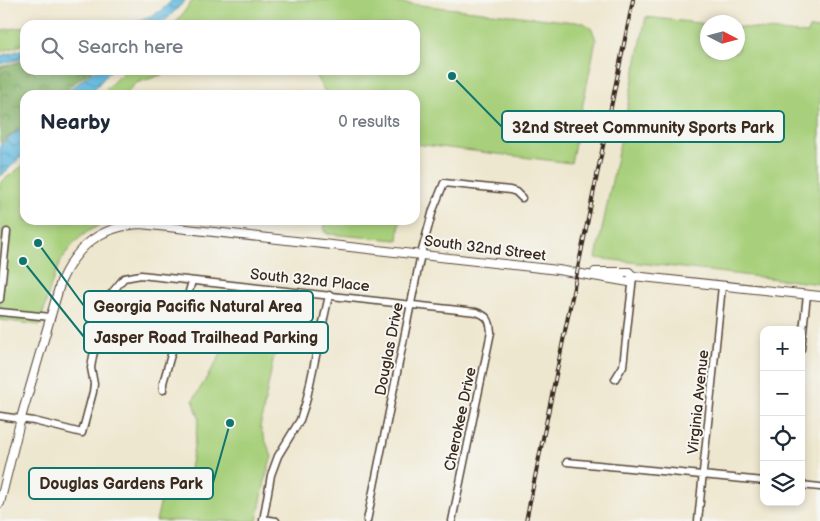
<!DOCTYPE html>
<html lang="en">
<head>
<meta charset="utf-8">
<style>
  body { margin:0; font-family:"Balsamiq Sans",sans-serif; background:#f2f2f3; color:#1f2937 }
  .controls { position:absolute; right:15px; bottom:15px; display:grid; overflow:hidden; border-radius:10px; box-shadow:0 2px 8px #0003 }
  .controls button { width:45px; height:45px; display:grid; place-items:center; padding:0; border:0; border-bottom:1px solid #e0e1e3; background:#fff; color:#1f2937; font:25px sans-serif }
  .compass { position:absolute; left:700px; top:15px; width:45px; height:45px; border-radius:50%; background:#fff; box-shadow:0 2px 8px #0003; rotate:96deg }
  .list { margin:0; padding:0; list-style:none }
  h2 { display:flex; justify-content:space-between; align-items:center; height:65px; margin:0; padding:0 20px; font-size:21px }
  h2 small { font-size:16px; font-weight:400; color:#747a83 }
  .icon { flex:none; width:28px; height:28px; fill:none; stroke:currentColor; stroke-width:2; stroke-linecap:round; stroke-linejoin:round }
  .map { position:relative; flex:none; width:820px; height:521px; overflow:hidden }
  .search { position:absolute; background:#fff; box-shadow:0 2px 8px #0003; left:20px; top:20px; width:400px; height:55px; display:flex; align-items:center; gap:12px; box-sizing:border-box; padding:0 18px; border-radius:15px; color:#747a83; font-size:19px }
  .panel { position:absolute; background:#fff; box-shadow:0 2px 8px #0003; left:20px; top:90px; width:400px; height:135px; border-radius:15px }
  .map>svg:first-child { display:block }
  .grass { fill:url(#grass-tufts); stroke:#727d4c }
  .forest { fill:url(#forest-crowns); stroke:#606e44 }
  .park { fill:#a8d07b; stroke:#727d4c }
  .water { fill:url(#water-waves); stroke:#4f727f }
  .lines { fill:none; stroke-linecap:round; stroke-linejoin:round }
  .stream { stroke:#63bbe0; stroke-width:2 }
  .minor-casing { stroke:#564639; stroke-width:9 }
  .tertiary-casing { stroke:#564639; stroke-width:10 }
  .minor { stroke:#fff; stroke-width:6 }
  .tertiary { stroke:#fff; stroke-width:8 }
  .rail-casing { stroke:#3b2a1e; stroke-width:4 }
  .rail { stroke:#f6f6f2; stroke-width:2; stroke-dasharray:5.5; stroke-linecap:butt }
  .labels { text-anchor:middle; stroke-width:4; stroke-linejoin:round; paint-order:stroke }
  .street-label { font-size:15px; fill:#3b2a1e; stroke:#f6f6f2 }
  .leader { fill:none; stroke:#0f766e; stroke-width:2 }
  .callout-dot { fill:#0f766e; stroke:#f6f6f2; stroke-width:2 }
  .callout { fill:#f6f6f2; stroke:#0f766e; stroke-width:2 }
  .callout-label { font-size:16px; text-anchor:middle; font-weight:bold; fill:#3b2a1e }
</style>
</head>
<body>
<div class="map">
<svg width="820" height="521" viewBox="0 0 820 521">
  <defs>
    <pattern id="grass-tufts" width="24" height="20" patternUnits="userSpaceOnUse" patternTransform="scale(1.25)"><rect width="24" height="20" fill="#a8d07b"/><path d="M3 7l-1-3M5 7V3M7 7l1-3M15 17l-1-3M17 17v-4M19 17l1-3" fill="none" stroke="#8aa964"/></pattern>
    <pattern id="forest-crowns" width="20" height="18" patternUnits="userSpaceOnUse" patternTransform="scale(1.25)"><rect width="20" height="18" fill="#86b26b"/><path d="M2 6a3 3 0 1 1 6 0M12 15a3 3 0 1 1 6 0" fill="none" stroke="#6f9157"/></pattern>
    <pattern id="water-waves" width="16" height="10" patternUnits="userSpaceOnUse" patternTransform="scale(1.25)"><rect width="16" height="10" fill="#63bbe0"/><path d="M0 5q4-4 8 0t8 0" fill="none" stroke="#5398b5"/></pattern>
  </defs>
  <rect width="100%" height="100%" fill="#f6f6f2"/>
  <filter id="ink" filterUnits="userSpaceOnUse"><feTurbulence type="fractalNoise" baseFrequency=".02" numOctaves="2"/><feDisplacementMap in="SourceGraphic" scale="10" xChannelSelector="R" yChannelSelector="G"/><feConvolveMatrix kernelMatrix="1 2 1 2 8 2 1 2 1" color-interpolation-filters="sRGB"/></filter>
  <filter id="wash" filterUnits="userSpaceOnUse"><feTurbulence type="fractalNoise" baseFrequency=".0096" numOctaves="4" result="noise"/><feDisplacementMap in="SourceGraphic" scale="20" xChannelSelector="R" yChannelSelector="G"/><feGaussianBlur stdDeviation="1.12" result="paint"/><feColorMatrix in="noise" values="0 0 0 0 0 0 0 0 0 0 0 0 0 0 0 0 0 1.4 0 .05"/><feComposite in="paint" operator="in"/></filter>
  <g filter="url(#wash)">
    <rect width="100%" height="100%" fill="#eee7cf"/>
    <path class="grass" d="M25,27v17l-25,8v-22z"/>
    <path class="forest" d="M25,60v10h68l-20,14 -11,11h-37v30l-25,18v-76z"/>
    <path class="park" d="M193,0h180l211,23 8,6 4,11 -25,123 -156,-19v-49h-88l-15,-25h103v-45h-241z
      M646,17l61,7 1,28h30v-25l70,7 1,-6 11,1v255l-224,-26z
      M125,70h52l-41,13 -12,12h-24z
      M25,164v56h87c-53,18 -59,58 -72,105l-40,-5v-65l2,-27 -2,-1v-44z
      M325,220h75l-2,20 -71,-6v-2h-3z
      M224,322l55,8 -19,97 12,30 -5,14 -10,50h-101l11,-47 21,6 11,-62 -6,-18 27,-44z"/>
    <path class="water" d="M172,0h14l-25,25h-37c20,-6 33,-8 48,-25z
      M25,49v9l-25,6v-8z
      M95,70h16l-22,25h-26z
      M25,125v28l-25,24v-32z"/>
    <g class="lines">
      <path class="stream" d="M21,157l4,5"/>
    </g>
  </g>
  <g filter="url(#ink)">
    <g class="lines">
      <g class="minor-casing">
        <path id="minor" d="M0,299l7,-67
          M0,312l51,5
          M801,349l6,-54
          M615,379l8,-13 10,-89
          M163,390v-7l29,-102
          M0,416l34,5 48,12 11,-41 1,-8 -3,-16 2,-12 17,-61 14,-17 17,-3 335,37c12,4 14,8 15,20l-39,189
          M567,462l197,19
          M801,485l19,2
          M263,519l13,2
          M263,521l8,-46 7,-19 22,-36 6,-18 23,-107
          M367,521l54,-267 12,-44 11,-27 66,7 6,2 6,6
          M698,521l24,-235"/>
      </g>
      <g class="tertiary-casing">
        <path id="tertiary" d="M595,272h34l4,4 187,20
          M0,503l21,-85 40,-137c16,-36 41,-55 80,-57l417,46 71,12 4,-6"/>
      </g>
      <use href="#minor" class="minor"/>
      <use href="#tertiary" class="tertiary"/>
      <g class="rail-casing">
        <path id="rail" d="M526,521l107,-521"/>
      </g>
      <use href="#rail" class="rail"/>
    </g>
  </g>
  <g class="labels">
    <g class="street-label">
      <text transform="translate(485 248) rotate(7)" y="5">South 32nd Street</text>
      <text transform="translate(310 280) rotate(6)" y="5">South 32nd Place</text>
      <text transform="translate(389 349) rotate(-79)" y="5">Douglas Drive</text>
      <text transform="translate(698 402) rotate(-84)" y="5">Virginia Avenue</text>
      <text transform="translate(460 419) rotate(-78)" y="5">Cherokee Drive</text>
    </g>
  </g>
  <path class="leader" d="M452 76L502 127M38 243L84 306M23 261L84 337M230 423L213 483"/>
  <g class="callout-dot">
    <circle cx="452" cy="76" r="5"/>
    <circle cx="38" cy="243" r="5"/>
    <circle cx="23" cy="261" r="5"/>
    <circle cx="230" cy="423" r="5"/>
  </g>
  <g class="callout">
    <rect x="502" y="111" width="282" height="31" rx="5"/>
    <rect x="84" y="291" width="229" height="31" rx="5"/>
    <rect x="84" y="322" width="244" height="31" rx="5"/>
    <rect x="29" y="468" width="184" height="31" rx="5"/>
  </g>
  <g class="callout-label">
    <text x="643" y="133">32nd Street Community Sports Park</text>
    <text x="198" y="312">Georgia Pacific Natural Area</text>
    <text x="206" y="343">Jasper Road Trailhead Parking</text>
    <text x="121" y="489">Douglas Gardens Park</text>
  </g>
</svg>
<div class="controls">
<button>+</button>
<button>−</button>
<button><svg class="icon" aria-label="locate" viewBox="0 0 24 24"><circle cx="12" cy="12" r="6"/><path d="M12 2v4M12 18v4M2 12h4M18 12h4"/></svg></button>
<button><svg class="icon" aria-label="layers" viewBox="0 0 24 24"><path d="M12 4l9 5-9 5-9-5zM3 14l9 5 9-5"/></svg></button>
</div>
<svg class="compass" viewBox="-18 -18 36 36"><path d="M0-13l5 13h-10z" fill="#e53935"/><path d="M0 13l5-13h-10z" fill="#747a83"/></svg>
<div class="search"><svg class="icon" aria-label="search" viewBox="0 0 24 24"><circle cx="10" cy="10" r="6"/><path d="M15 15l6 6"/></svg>Search here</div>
<section class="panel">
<h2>Nearby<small>0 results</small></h2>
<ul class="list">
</ul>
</section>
</div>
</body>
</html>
